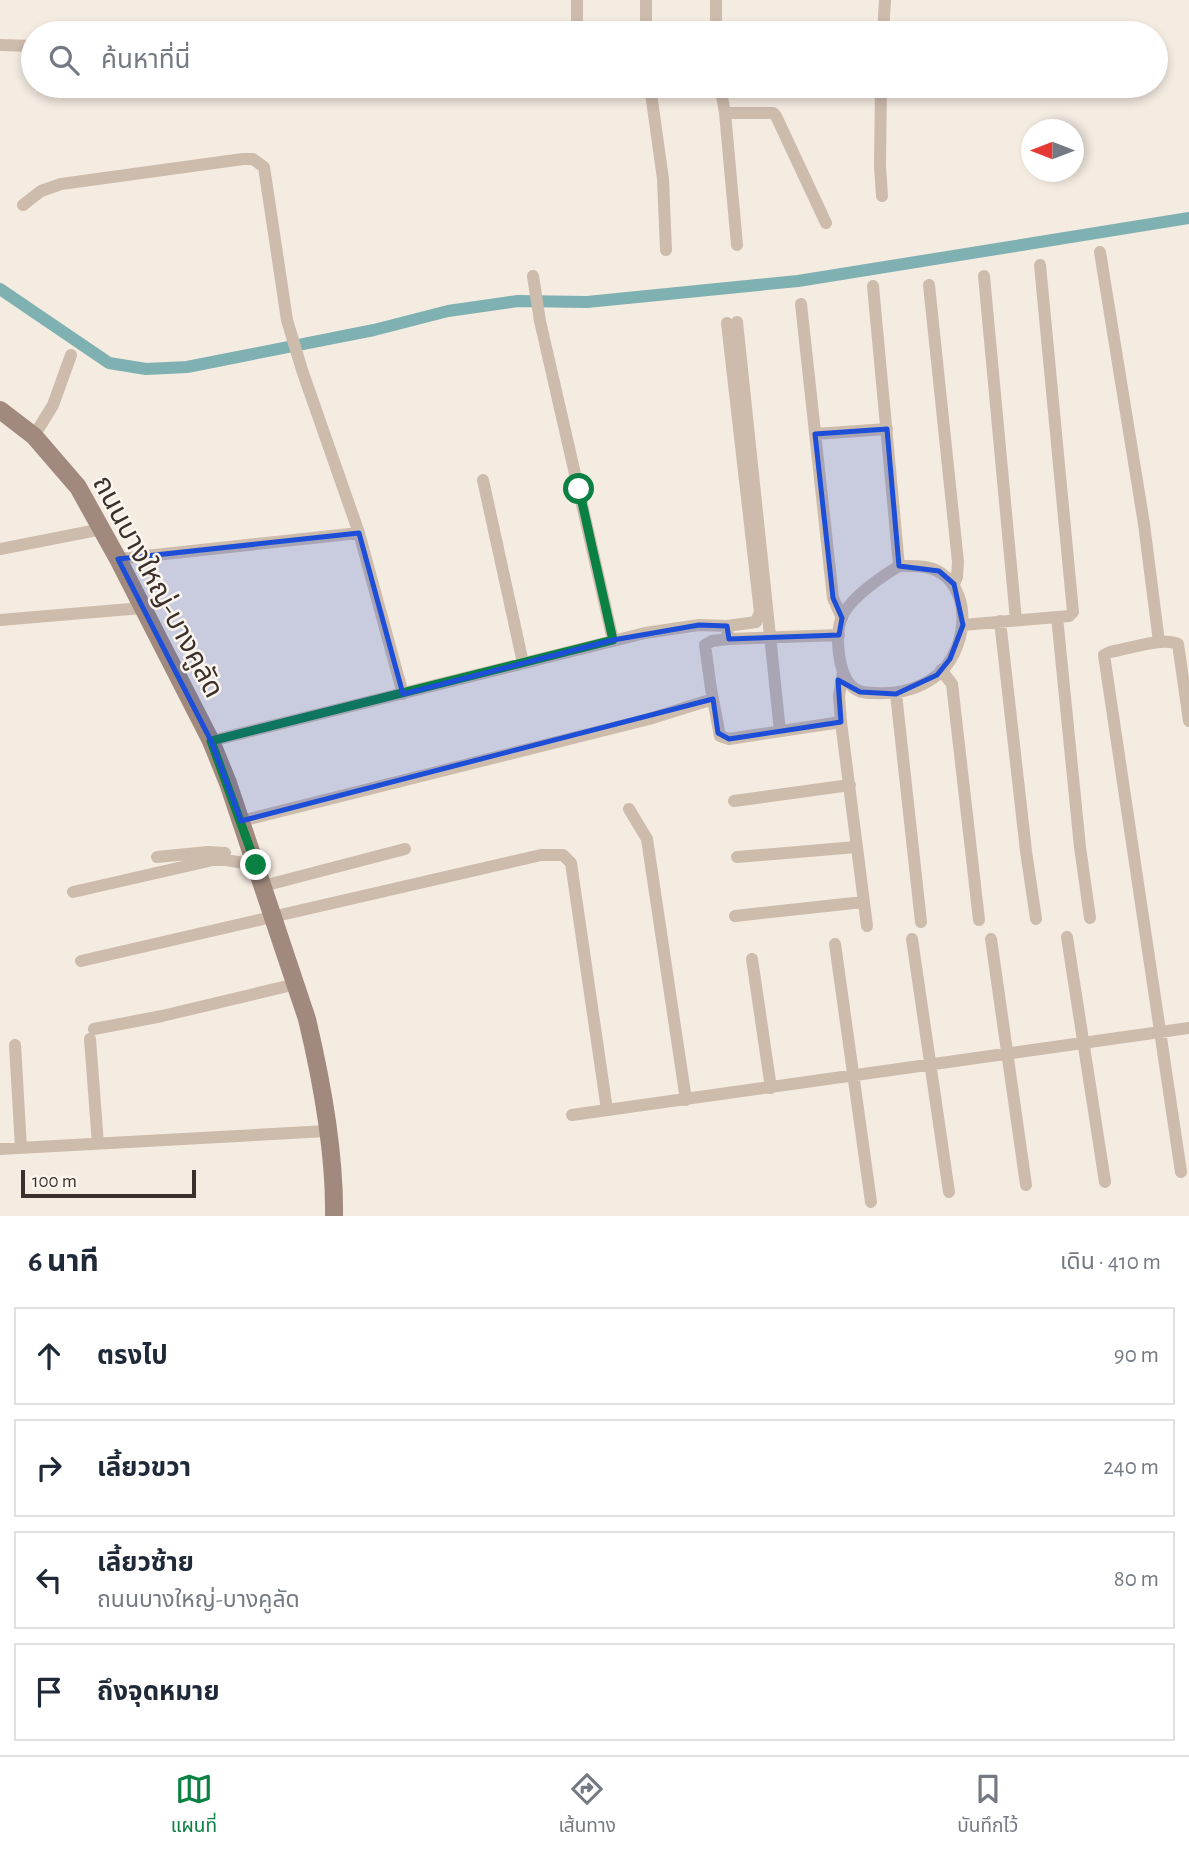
<!DOCTYPE html>
<html lang="th">
<head>
<meta charset="utf-8">
<style>
  body { margin:0; font-family:"Alegreya Sans","Noto Sans Thai",sans-serif; background:#f6f6f7; color:#1f2937 }
  .compass { position:absolute; left:1021px; top:119px; width:63px; height:63px; border-radius:50%; background:#fff; box-shadow:0 4px 10px #0003; rotate:270deg }
  .scale { position:absolute; left:21px; bottom:18px; width:175px; box-sizing:border-box; padding-left:7px; border:4px solid #3b302b; border-top:0; font-size:19px; line-height:24px; white-space:nowrap; color:#3b302b; -webkit-text-stroke:5px #fbf5ee; paint-order:stroke }
  .stop { position:absolute; width:21px; height:21px; margin:-16px; border:5px solid #0b8043; border-radius:50%; background:#fff }
  .stop.end { background:#0b8043; border-color:#fff; box-shadow:0 2px 7px #0008 }
  .list { margin:0; padding:0; list-style:none }
  h2 { display:flex; justify-content:space-between; align-items:center; height:91px; margin:0; padding:0 28px; font-size:30px }
  h2 small { font-size:23px; font-weight:400; color:#747a83 }
  .list li { display:grid; grid-template-columns:46px 1fr auto; gap:21px; align-items:center; box-sizing:border-box; height:98px; margin:0 14px 14px; padding:0 14px; border:2px solid #e0e1e3; border-radius:0px }
  .list b { display:block; font-size:26px; white-space:nowrap }
  .list p { margin:0; font-size:23px; white-space:nowrap; color:#747a83 }
  .list em { font-size:23px; font-style:normal; color:#747a83 }
  .icon { flex:none; width:38px; height:38px; fill:none; stroke:currentColor; stroke-width:2; stroke-linecap:round; stroke-linejoin:round }
  .map { position:relative; flex:none; width:1189px; height:1216px; overflow:hidden }
  .search { position:absolute; background:#fff; box-shadow:0 4px 10px #0003; left:21px; right:21px; top:21px; height:77px; display:flex; align-items:center; gap:18px; box-sizing:border-box; padding:0 24px; border-radius:38px; color:#747a83; font-size:26px }
  .sheet { height:539px; background:#fff }
  nav { display:flex; justify-content:space-around; align-items:center; box-sizing:border-box; height:98px; border-top:2px solid #e0e1e3; background:#fff; font-size:19px; color:#747a83 }
  nav a { display:grid; justify-items:center; gap:4px }
  nav .on { color:#0b8043 }
  .map>svg:first-child { display:block }
  .lines { fill:none; stroke-linecap:round; stroke-linejoin:round }
  .canal { stroke:#7fb0b2; stroke-width:12 }
  .street { stroke:#cdbbac; stroke-width:12 }
  .secondary { stroke:#a18a7d; stroke-width:18 }
  .route { stroke:#0b8043; stroke-width:9 }
  .marked { fill:#1d4ed8; fill-opacity:0.2; stroke:#1d4ed8; stroke-width:5; stroke-linejoin:round }
  .labels { text-anchor:middle; stroke-width:5; stroke-linejoin:round; paint-order:stroke }
  .street-label { font-size:28px; fill:#3b302b; stroke:#fbf5ee }
</style>
</head>
<body>
<div class="map">
<svg width="1189" height="1216" viewBox="0 0 1189 1216">
  <rect width="100%" height="100%" fill="#f4ebe1"/>
  <g class="lines">
    <path class="canal" d="M0,289l109,74 37,6 41,-2 187,-37 74,-19 70,-10 69,1 211,-21 391,-63"/>
    <path class="street" d="M646,0v33
      M577,33v-33
      M716,33v-33
      M883,33l2,-33
      M0,45l33,1
      M650,86l13,93 3,71
      M720,86l5,27 12,132
      M881,86l-1,80 2,30
      M725,113h48l3,3 50,107
      M23,205l18,-14 20,-7 182,-25h10l11,8 23,153 15,50 57,163 44,161
      M1100,252l44,272 15,118
      M533,276l7,45 73,319
      M984,276l32,344
      M929,285l29,277 -1,15 -3,7
      M873,286l26,280
      M801,304l32,294 9,20
      M737,322l43,409
      M727,323l33,289 -4,10 -29,4
      M815,434l72,-5
      M34,436l19,-31 18,-50
      M483,480l40,183
      M0,549l102,-20
      M118,559l241,-26
      M899,566c14,0 30,-1 42,7 33,22 25,80 -5,103 -17,13 -39,18 -60,17 -7,0 -15,0 -21,-4 -17,-12 -20,-51 -14,-70 8,-21 40,-42 58,-53z
      M1057,617l23,230 10,71
      M0,620l142,-12
      M1000,621l26,230 10,68
      M963,625l106,-9 4,-4 -33,-347
      M728,639l-16,2 -7,4 6,44 9,47 9,3 112,-17
      M941,670l11,14 27,236
      M843,672l-4,24 2,26 26,204
      M896,694l25,228
      M211,741l434,-108 54,-8 28,1 1,13 111,-4
      M734,801l116,-16
      M629,809l18,30 39,261
      M241,821l408,-102 64,-20
      M157,857l51,-5 17,1
      M737,857l119,-10
      M263,886l142,-37
      M73,892l140,-32h13l30,5
      M735,916l128,-14
      M1067,937l38,245
      M912,939l37,253
      M991,939l35,246
      M835,944l36,258
      M752,959l19,129
      M81,961l460,-106h22l8,8 36,247
      M94,1029l68,-13 134,-32
      M90,1039l8,105
      M15,1045l6,103
      M572,1115l617,-87
      M0,1149l327,-18
      M1181,1172l-77,-517 6,-3c17,-3 53,-15 68,-8l11,77"/>
    <path class="secondary" d="M0,410l34,26 44,51 40,72 93,182 17,42 79,236c15,63 28,132 27,197"/>
  </g>
  <g class="lines">
    <path class="route" d="M256,865l-45,-124 402,-101 -34,-151"/>
  </g>
  <path class="marked" d="M887,429l12,137 40,5 15,13 9,41 -13,34 -13,16 -41,19 -36,-2 -22,-12 3,42 -112,17 -11,-6 -5,-34 -472,122 -30,-80 -93,-182 241,-26 44,161 210,-54 86,-15 28,1 2,13 110,-4 3,-17 -9,-20 -18,-164z"/>
  <g class="labels">
    <g class="street-label">
      <text transform="translate(159 586) rotate(62)" y="10">ถนนบางใหญ่-บางคูลัด</text>
    </g>
  </g>
</svg>
<svg class="compass" viewBox="-18 -18 36 36"><path d="M0-13l5 13h-10z" fill="#e53935"/><path d="M0 13l5-13h-10z" fill="#747a83"/></svg>
<div class="scale">100 m</div>
<div class="stop" style="left:579px;top:489px"></div>
<div class="stop end" style="left:256px;top:865px"></div>
<div class="search"><svg class="icon" aria-label="search" viewBox="0 0 24 24"><circle cx="10" cy="10" r="6"/><path d="M15 15l6 6"/></svg>ค้นหาที่นี่</div>
</div>
<section class="sheet">
<h2>6 นาที<small>เดิน · 410 m</small></h2>
<ul class="list">
<li><svg class="icon" aria-label="ahead" viewBox="0 0 24 24"><path d="M12 20V5M6 11l6-6 6 6"/></svg><div><b>ตรงไป</b></div><em>90 m</em></li>
<li><svg class="icon" aria-label="right" viewBox="0 0 24 24"><path d="M7 20v-9h11M14 6l5 5-5 5"/></svg><div><b>เลี้ยวขวา</b></div><em>240 m</em></li>
<li><svg class="icon" aria-label="left" viewBox="0 0 24 24"><path d="M17 20v-9H6M10 6l-5 5 5 5"/></svg><div><b>เลี้ยวซ้าย</b><p>ถนนบางใหญ่-บางคูลัด</p></div><em>80 m</em></li>
<li><svg class="icon" aria-label="arrive" viewBox="0 0 24 24"><path d="M6 21V4h12l-3 4 3 4H6"/></svg><div><b>ถึงจุดหมาย</b></div></li>
</ul>
</section>
<nav>
<a class="on"><svg class="icon" aria-label="map" viewBox="0 0 24 24"><path d="M3 6l6-2 6 2 6-2v14l-6 2-6-2-6 2zM9 4v14M15 6v14"/></svg>แผนที่</a>
<a><svg class="icon" aria-label="directions" viewBox="0 0 24 24"><path d="M12 3l9 9-9 9-9-9zM9 14v-3h6M13 9l2 2-2 2"/></svg>เส้นทาง</a>
<a><svg class="icon" aria-label="saved" viewBox="0 0 24 24"><path d="M7 4h10v16l-5-4-5 4z"/></svg>บันทึกไว้</a>
</nav>
</body>
</html>
